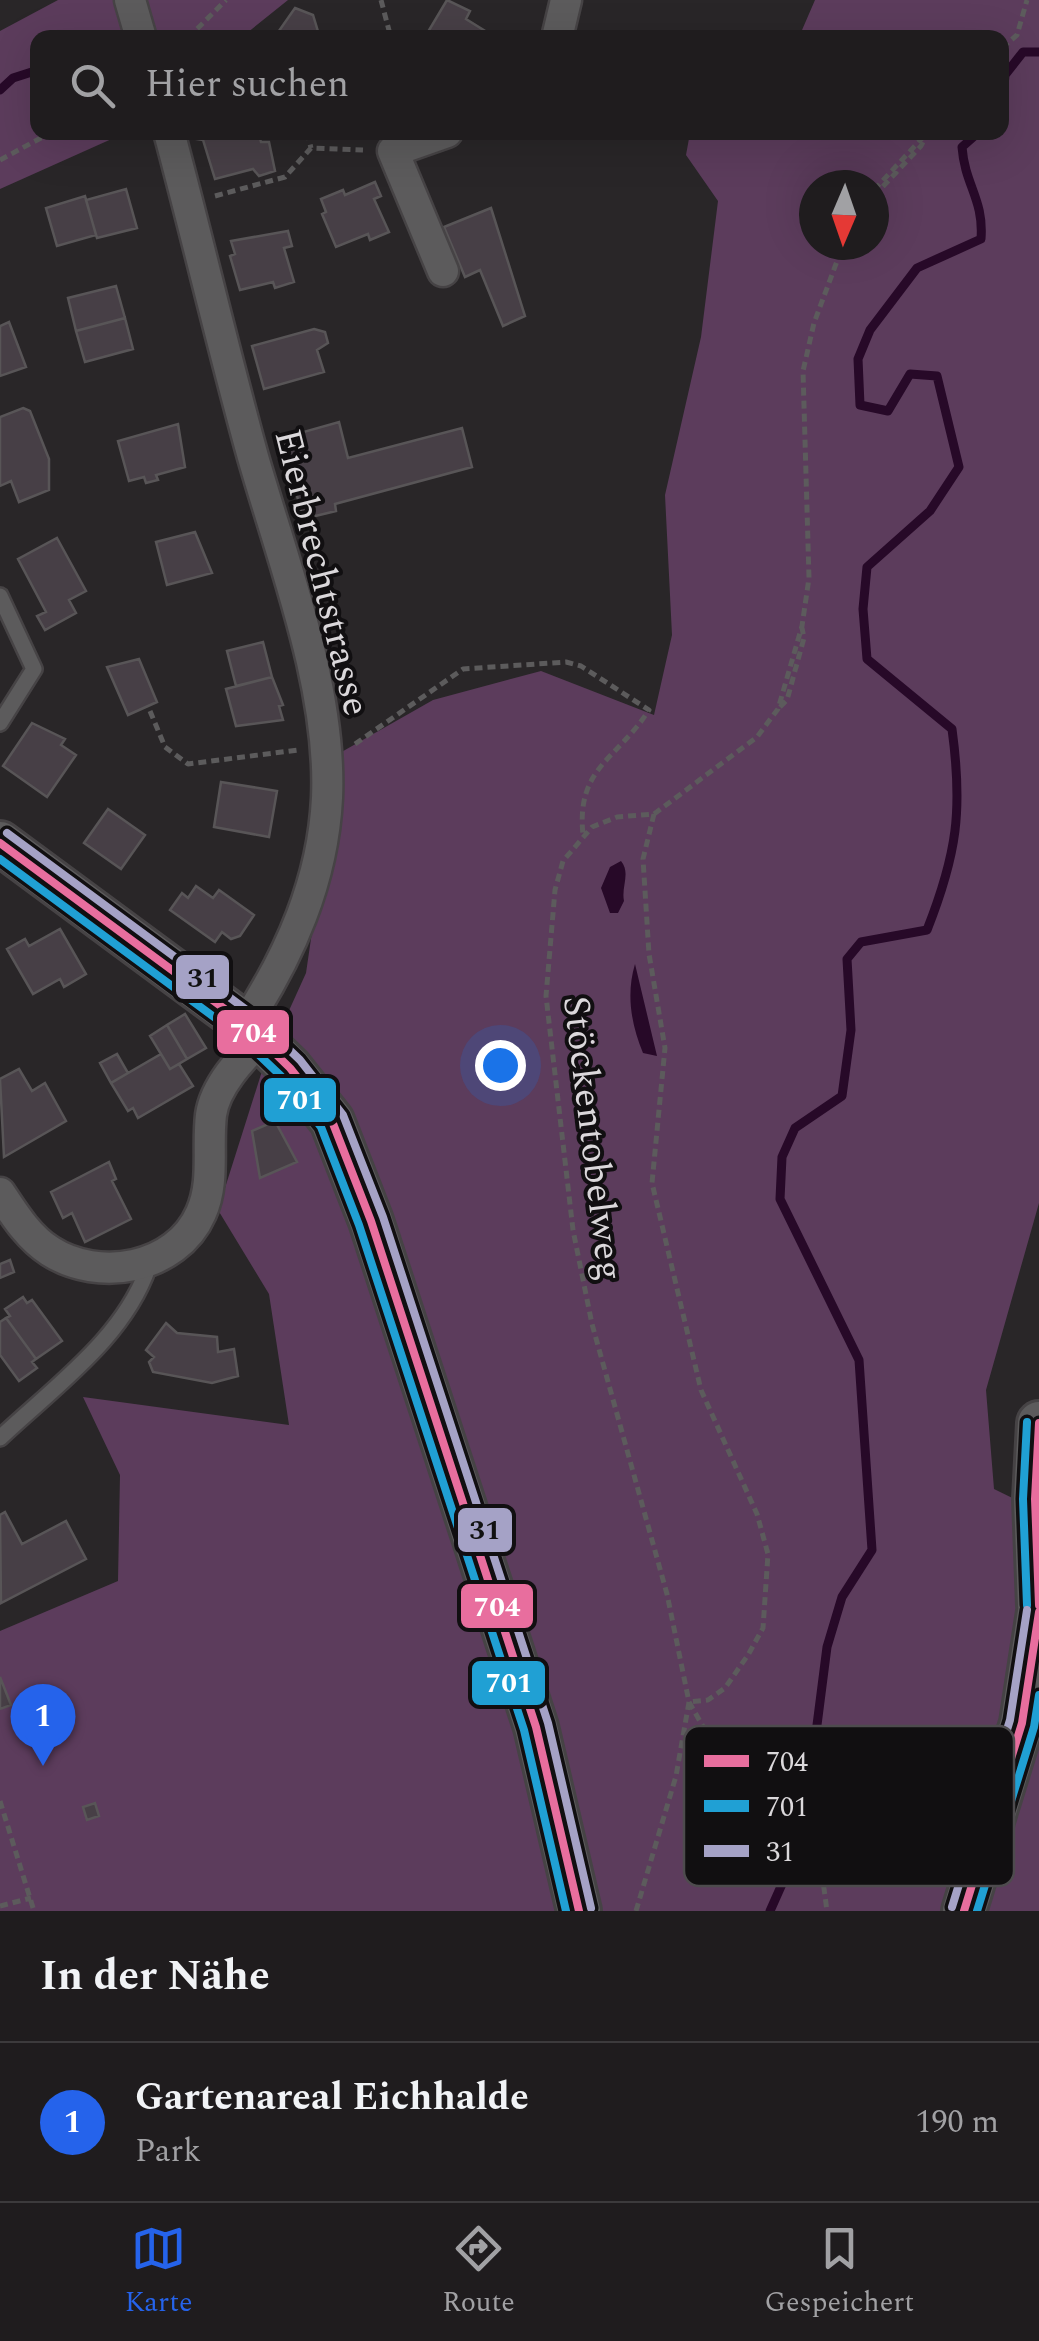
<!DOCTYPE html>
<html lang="de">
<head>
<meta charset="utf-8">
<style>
  body { margin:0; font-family:Spectral,serif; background:#2c292b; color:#f1f3f6 }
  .compass { position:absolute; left:799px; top:170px; width:90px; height:90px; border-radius:50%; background:#1f1c1e; box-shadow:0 10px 40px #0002; rotate:182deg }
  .you { position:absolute; left:500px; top:1065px; width:35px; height:35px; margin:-25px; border:8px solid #fff; border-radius:50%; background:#1a73e8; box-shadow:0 0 0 15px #1a73e833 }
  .badge { display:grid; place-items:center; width:65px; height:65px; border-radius:50%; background:#2563eb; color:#fff; font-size:32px; font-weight:700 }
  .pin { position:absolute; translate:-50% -82px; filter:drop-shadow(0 2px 5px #0008) }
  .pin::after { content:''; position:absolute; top:52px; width:35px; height:30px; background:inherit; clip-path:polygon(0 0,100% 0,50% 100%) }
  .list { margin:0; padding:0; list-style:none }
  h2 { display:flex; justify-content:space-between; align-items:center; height:130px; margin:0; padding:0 40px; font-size:42px }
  h2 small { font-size:32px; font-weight:400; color:#a1a1a4 }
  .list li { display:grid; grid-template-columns:65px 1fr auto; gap:30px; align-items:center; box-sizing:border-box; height:160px; padding:0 40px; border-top:2px solid #3c3a3c }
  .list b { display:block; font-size:38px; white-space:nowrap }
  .list p { margin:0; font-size:32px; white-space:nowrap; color:#a1a1a4 }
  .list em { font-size:32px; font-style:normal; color:#a1a1a4 }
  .icon { flex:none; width:55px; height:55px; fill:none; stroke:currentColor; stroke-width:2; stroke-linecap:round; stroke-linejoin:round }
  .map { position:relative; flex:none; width:1039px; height:1911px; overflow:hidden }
  .search { position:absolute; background:#1f1c1e; box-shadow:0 10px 40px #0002; left:30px; right:30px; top:30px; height:110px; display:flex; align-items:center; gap:25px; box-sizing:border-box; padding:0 35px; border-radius:20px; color:#a1a1a4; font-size:38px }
  .sheet { height:290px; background:#1f1c1e }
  nav { display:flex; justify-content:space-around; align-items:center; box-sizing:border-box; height:140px; border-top:2px solid #3c3a3c; background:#1f1c1e; font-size:28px; color:#a1a1a4 }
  nav a { display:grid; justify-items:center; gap:5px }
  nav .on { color:#2563eb }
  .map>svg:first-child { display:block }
  .green { fill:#5c3c5c; fill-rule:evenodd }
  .water { fill:#270928 }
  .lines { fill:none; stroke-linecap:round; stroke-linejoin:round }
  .stream { stroke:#270928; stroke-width:9 }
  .building { fill:#473f46; stroke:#585557; stroke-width:2.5 }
  .lane-casing { stroke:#464345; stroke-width:20 }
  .street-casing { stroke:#464345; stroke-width:35 }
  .secondary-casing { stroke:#464345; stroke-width:48 }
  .path { stroke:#5c5b5c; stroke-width:5; stroke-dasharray:8 5; stroke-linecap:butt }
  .lane { stroke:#5c5b5c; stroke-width:15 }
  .street { stroke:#5c5b5c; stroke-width:30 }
  .secondary { stroke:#5c5b5c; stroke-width:42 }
  .bus-1-casing { stroke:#110f11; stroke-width:15 }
  .bus-2-casing { stroke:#110f11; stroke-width:15 }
  .bus-3-casing { stroke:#110f11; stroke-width:15 }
  .bus-1 { stroke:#e86e9e; stroke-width:8 }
  .bus-2 { stroke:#20a0d4; stroke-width:8 }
  .bus-3 { stroke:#a5a2c6; stroke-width:8 }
  .labels { text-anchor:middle; stroke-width:8; stroke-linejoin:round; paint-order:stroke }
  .street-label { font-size:38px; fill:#dbd8db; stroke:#110f11 }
  .key { fill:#110f11; stroke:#4e4b4e; stroke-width:2.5 }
  .key-label { font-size:28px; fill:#dbd8db }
  .line-badge { stroke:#110f11; stroke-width:4 }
  .badge-label { font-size:28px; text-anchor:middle; font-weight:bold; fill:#fff }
  .pale-badge-label { font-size:28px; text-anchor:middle; font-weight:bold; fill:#111 }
</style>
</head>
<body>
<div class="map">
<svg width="1039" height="1911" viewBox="0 0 1039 1911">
  <rect width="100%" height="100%" fill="#292628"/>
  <path class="green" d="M58,0h230l-46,37 -204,1v94l87,1 -125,56v-158z
    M815,0h224v1203l-53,187 8,99 45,22v400h-1039v-280l118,-50 2,-106 -37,-78 206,28 -20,-131 -51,-84 45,-142 43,-95 32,-219 95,-54 108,-29 113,44 18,-80 -7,-140 36,-158 17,-136 -32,-46 4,-22 312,-1v-94l-203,-1zM814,185h60v60h-60z"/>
  <path class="water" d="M621,861c10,12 0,26 3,40l-6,12h-8l-9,-25 9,-21z
    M635,964l22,92 -14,-3c-12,-29 -17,-59 -8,-89z"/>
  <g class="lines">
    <path class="stream" d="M0,90l13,-12 25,-8
      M1002,107l3,-32 18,-23h16
      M770,1911l61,-137 -14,-49 10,-78 15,-50 30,-47 -13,-190 -79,-161 2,-42 13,-29 47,-32 9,-66 -4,-71 14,-17 66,-12c30,-76 36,-120 25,-201l-85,-70 -4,-50 4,-42 63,-56 29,-44 -22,-91 -27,-2 -22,37 -28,-6 -2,-46 12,-29 47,-62 64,-29c3,-40 -16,-53 -19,-92l17,-15"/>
  </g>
  <path class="building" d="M447,0l23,11 -4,8 24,15 -2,4h-73l3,-5 7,4z
    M295,8l18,7 7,23h-46z
    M194,132h64l3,10h8l6,29 -16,5 -6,-7 -38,10 -12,-39 -7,-1z
    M375,182l6,14 -7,3 15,33 -19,8 -2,-6 -32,13 -14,-33 4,-2 -5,-13 22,-9 2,5z
    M126,189l11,39 -40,10 -11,-38z
    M85,196l11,39 -39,11 -11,-38z
    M491,208l34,108 -22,10 -23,-56 -15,7 -21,-50z
    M288,231l4,15 -8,2 10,34 -19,6 -2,-6 -33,8 -10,-34 5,-2 -4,-13z
    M116,286l9,32 -49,13 -8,-33z
    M125,318l8,31 -48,13 -9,-31z
    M9,322l17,45 -26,9v-50z
    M314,329l11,3 3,11 -11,7 7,22 -60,17 -12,-43z
    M23,408l7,3 19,48v31l-30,12 -8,-21 -11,5v-69z
    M339,422l9,36 114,-30 10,39 -137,37 1,7 -33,8 -21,-81z
    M178,424l7,43 -29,8 2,5 -12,3 -2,-6 -15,4 -11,-40z
    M195,532l17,41 -45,12 -11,-43z
    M57,538l29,53 -17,9 7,13 -31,17 -8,-14 9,-4 -28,-53z
    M263,642l9,35 -36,9 -9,-35z
    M139,659l18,43 -29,13 -21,-48z
    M272,677l11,28 -4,1 4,14 -47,6 -10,-37z
    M32,723l33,16 -4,6 15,10 -29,42 -44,-31z
    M221,782l56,9 -8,46 -55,-10z
    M108,809l37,26 -24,34 -37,-26z
    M196,886l17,12 6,-8 35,25 -14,21 -9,3 -9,-7 -7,10 -45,-32 12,-17 6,5z
    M60,929l26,45 -22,13 -4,-8 -27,15 -26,-45 18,-10 4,7z
    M185,1014l21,34 -19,11 -20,-34z
    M167,1025l20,34 -17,10 -20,-33z
    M117,1054l11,19 -17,10 -11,-20z
    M161,1054l9,15 9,-5 14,22 -55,32 -5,-10 -5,3 -17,-28z
    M19,1069l13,22 13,-8 21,38 -62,36 -4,-78z
    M275,1121l22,41 -37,16 -8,-47z
    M109,1162l7,17 -4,2 19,38 -46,23 -13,-29 -9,5 -12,-26z
    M10,1260l4,12 -14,6v-14z
    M23,1297l4,6 5,-3 30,41 -26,18 -30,-41 4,-2 -5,-7z
    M6,1318l30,41 -4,3 5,6 -18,13 -19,-26v-33z
    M166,1323l11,10 40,4 1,15 16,-3 4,27 -26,7 -59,-11 -4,-10 5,-5 -8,-7z
    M5,1512l17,32 44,-23 20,38 -85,44 -1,-88z
    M0,1677l11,28 -11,4z
    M95,1803l4,13 -12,4 -4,-13z"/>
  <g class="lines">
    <g class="lane-casing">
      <path id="lane" d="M0,596l34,73 -34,54
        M0,1438c55,-52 127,-102 150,-176"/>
    </g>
    <g class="street-casing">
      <path id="street" d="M130,0l11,38
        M557,38l9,-38
        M169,132c29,108 54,217 84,325 30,105 79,231 74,341 -4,83 -37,157 -82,226
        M443,271l-50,-120 54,-19
        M0,1193c14,21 28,44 50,58 48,31 126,19 151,-38 14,-31 6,-65 10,-98 4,-29 30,-56 50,-76"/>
    </g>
    <g class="secondary-casing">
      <path id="secondary" d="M0,843l245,181 45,44 42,53 39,100 165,506 43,184
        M1039,1423l-4,76 4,106
        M964,1911l58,-188 17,-111"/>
    </g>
    <path class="path" d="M381,0l10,38
      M188,38l38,-38
      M1002,48l15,-13 10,-35
      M307,132l4,16
      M0,160l52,-28
      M874,190l51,-55
      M215,196l70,-19 26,-29 52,2
      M874,196l47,-50 7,-14
      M780,707l7,-7 17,-62 -2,-10
      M150,711l15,36 23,17 110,-14
      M355,744l108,-75 103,-7 15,4 68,44c-32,50 -73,57 -66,125
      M654,814l-11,45 6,95 16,94 -13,135 49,207 56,124 11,40 -5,74 -15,27 -23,33 -17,12 -19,2
      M689,1702l49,86 11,32 74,61 4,30
      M0,1801l34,110
      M0,1906l31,-8
      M636,1911l40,-135 13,-74 -22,-108 -75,-270 -19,-94 -27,-234 9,-106 8,-29 29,-34 25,-10 37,-3 103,-77 21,-28 24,-83 7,-48 -6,-207 11,-48 29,-78"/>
    <use href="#lane" class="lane"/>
    <use href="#street" class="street"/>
    <use href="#secondary" class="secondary"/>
    <g class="bus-1-casing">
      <path id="bus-1" d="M0,843l245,181 45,44 42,53 39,100 165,506 43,184
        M1039,1423l-4,76 4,106
        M964,1911l58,-188 17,-111"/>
    </g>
    <g class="bus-2-casing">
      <path id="bus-2" d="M0,859l237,175 44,42 40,51 38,98 165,505 42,181
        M1027,1605l-4,-106 4,-77
        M977,1911l57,-184 5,-32"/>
    </g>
    <g class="bus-3-casing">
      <path id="bus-3" d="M7,833l245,181 48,46 43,55 40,102 165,506 43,185
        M952,1907l58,-187 17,-110"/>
    </g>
    <use href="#bus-1" class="bus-1"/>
    <use href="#bus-2" class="bus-2"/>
    <use href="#bus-3" class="bus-3"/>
  </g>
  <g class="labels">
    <g class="street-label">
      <text transform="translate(323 572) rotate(76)" y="13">Eierbrechtstrasse</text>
      <text transform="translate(594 1138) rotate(83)" y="13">Stöckentobelweg</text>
    </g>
  </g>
  <rect x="684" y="1726" width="330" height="160" rx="15" class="key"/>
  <rect x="704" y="1755" width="45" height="12" fill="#e86e9e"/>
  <rect x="704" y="1800" width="45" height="12" fill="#20a0d4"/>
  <rect x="704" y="1845" width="45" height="12" fill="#a5a2c6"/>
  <g class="key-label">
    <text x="766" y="1771">704</text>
    <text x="766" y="1816">701</text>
    <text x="766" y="1861">31</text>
  </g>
  <g class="line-badge">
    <rect x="174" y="953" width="57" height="48" rx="10" fill="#a5a2c6"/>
    <rect x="215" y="1008" width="76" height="48" rx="10" fill="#e86e9e"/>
    <rect x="262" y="1076" width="76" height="48" rx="10" fill="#20a0d4"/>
    <rect x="456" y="1506" width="58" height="48" rx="10" fill="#a5a2c6"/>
    <rect x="459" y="1582" width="76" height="48" rx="10" fill="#e86e9e"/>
    <rect x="470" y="1659" width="77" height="48" rx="10" fill="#20a0d4"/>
  </g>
  <g class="badge-label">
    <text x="253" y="1042">704</text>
    <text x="300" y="1109">701</text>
    <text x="497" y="1616">704</text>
    <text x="509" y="1692">701</text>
  </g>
  <g class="pale-badge-label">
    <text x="203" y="987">31</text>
    <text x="485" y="1539">31</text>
  </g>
</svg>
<svg class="compass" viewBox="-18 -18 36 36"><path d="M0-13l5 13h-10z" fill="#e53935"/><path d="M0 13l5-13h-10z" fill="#a1a1a4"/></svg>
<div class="you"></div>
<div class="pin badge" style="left:43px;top:1766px">1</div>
<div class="search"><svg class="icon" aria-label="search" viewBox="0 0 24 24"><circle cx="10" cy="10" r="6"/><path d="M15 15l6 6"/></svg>Hier suchen</div>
</div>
<section class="sheet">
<h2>In der Nähe<small></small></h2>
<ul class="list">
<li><span class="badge">1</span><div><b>Gartenareal Eichhalde</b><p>Park</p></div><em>190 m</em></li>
</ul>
</section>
<nav>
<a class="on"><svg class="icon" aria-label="map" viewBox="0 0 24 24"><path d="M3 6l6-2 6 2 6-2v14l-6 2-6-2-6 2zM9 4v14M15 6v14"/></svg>Karte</a>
<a><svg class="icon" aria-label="directions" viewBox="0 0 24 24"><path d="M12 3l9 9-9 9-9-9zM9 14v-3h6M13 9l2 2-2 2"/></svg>Route</a>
<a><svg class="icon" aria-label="saved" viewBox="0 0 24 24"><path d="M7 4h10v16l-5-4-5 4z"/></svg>Gespeichert</a>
</nav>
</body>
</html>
